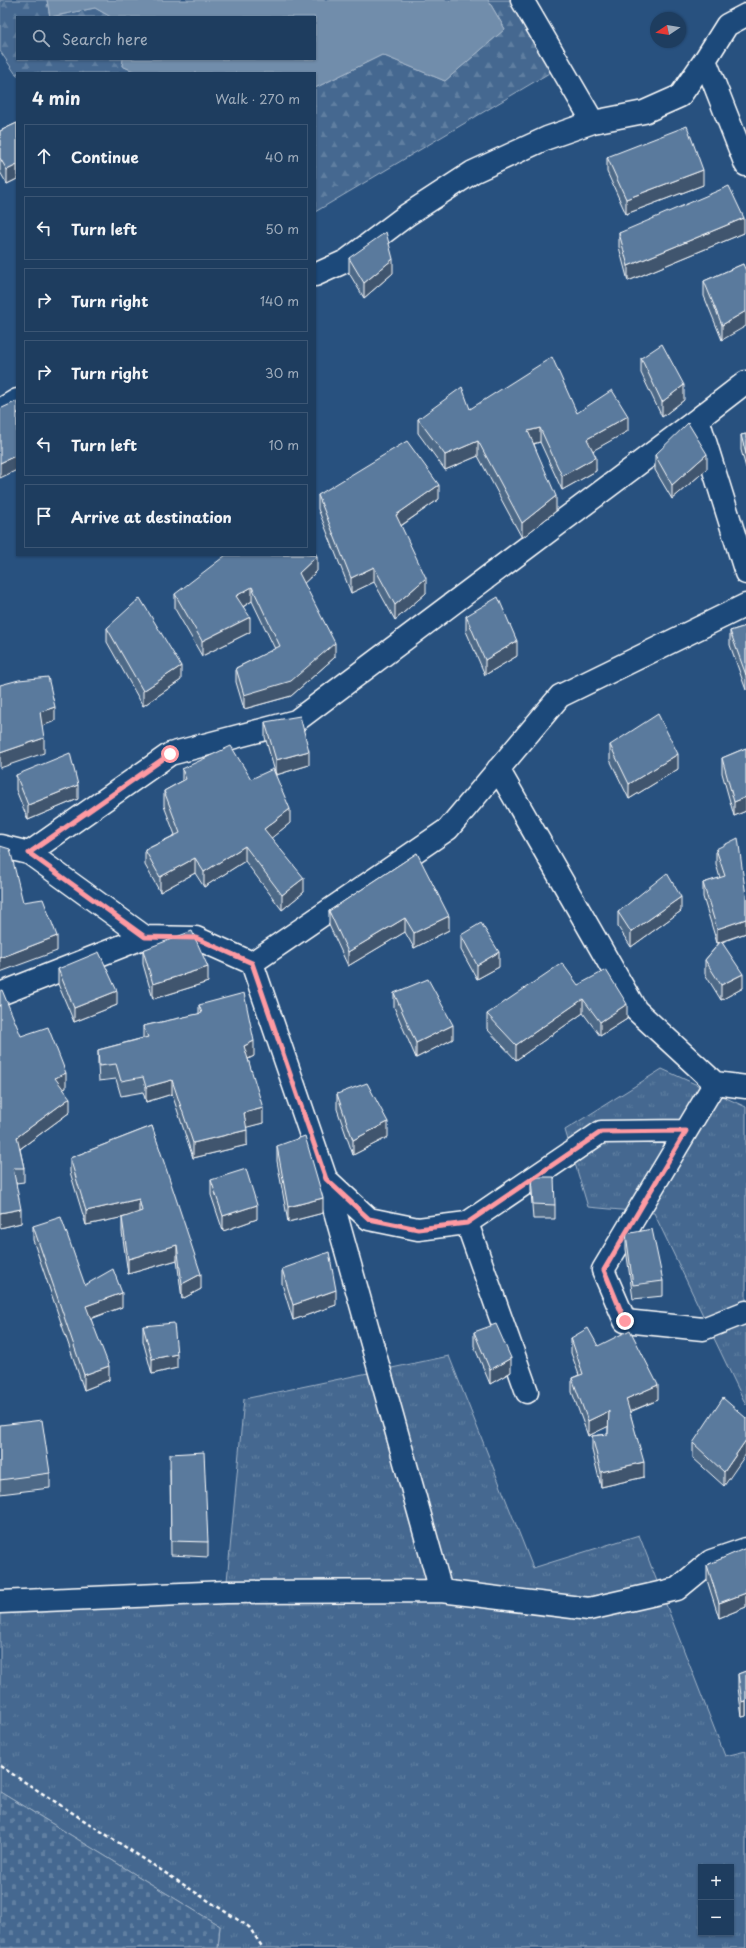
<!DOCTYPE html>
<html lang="en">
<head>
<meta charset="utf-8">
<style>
  body { margin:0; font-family:"Playpen Sans",sans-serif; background:#264465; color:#f1f3f6 }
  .controls { position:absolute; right:12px; bottom:12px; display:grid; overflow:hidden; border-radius:0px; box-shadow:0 1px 3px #0004 }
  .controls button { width:36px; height:36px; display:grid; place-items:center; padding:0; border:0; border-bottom:1px solid #3c5674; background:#1e3d5f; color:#f1f3f6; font:20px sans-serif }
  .compass { position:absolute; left:650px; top:12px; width:36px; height:36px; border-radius:50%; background:#1e3d5f; box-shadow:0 1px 3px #0004; rotate:258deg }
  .stop { position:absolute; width:12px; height:12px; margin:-9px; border:3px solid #ff9aa2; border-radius:50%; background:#fff }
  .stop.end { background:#ff9aa2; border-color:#fff; box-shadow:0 1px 4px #0008 }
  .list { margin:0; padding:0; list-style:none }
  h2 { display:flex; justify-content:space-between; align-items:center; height:52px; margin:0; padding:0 16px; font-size:17px }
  h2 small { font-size:13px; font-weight:400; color:#a1aebd }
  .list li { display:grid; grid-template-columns:26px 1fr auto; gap:12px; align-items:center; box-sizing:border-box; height:64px; margin:0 8px 8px; padding:0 8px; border:1px solid #3c5674; border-radius:0px }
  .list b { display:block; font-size:15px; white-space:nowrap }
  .list em { font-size:13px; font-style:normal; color:#a1aebd }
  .icon { flex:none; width:22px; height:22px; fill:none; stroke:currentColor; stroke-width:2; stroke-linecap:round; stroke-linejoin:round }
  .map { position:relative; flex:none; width:746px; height:1948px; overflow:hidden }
  .search { position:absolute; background:#1e3d5f; box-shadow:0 1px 3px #0004; left:16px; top:16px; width:300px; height:44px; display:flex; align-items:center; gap:10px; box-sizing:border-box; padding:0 14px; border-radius:0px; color:#a1aebd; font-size:15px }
  .panel { position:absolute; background:#1e3d5f; box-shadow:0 1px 3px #0004; left:16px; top:72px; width:300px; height:484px; border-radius:0px }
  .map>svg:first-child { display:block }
  .grass { fill:url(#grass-tufts); stroke:#a2b4c8; fill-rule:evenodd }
  .forest { fill:url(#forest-firs); stroke:#a2b4c8 }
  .cemetery { fill:url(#cemetery-stones); stroke:#a2b4c8 }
  .water { fill:#718dab; stroke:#aabbcd }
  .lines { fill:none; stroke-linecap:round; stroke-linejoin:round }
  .minor-casing { stroke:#fff; stroke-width:25 }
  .path { stroke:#fff; stroke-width:2.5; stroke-dasharray:4 3; stroke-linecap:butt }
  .minor { stroke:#1f4a7a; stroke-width:22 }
  .wall { fill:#4d6987; stroke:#fff }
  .shaded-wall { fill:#3f556e; stroke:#fff }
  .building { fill:#5a7a9d; stroke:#fff }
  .route { stroke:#ff9aa2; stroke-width:5 }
</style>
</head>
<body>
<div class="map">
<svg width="746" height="1948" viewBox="0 0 746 1948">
  <defs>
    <pattern id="grass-tufts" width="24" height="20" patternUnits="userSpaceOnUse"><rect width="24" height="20" fill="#446890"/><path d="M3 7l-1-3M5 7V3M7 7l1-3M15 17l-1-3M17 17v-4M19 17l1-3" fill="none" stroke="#607fa1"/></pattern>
    <pattern id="forest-firs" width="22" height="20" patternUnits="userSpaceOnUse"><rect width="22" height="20" fill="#446890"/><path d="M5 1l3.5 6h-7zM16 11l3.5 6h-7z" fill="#607fa1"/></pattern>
    <pattern id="cemetery-stones" width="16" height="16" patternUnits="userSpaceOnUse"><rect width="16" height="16" fill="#446890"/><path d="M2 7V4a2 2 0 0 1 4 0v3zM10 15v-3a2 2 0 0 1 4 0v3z" fill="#607fa1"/></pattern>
  </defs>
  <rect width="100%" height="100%" fill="#28517f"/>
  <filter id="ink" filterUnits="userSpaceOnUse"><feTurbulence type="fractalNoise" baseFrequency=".025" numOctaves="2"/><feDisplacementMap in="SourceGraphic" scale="8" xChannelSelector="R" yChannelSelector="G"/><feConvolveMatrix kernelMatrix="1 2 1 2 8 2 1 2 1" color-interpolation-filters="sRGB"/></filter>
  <g filter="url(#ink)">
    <path class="grass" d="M662,1069l84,38v298l-92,-192 -66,-6 -23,-77z
      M449,1356l84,212 106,-33 86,221 21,-5v197h-528l2,-22 -220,-134v-191l226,-9 18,-193zM701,1867h30v66h-30z"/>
    <path class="forest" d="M0,0h47l3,17 45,-9 16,9h-94v42h106l-1,7 16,7h-121v3l-17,-25z
      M488,0h34l39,66 -246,146v-124l67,-33 63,26 60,-52z"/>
    <path class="cemetery" d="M0,1792l220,134 -2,22h-218z"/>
    <path class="water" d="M47,0h441l17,29 -60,52 -63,-26 -67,33v-15h-177l-16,-7 1,-7h192v-42h-204l-16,-9 -45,9z"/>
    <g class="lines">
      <g class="minor-casing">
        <path id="minor" d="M522,0l71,122
          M746,15l-19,10 -22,35 41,105
          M315,275l31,-14 61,-46 66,-43 74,-34 46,-16 51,-10 36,-16 25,-36
          M746,382l-48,37 48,154
          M0,410l17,-10
          M498,769l138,241 79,73 31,4
          M0,846l29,7 141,-99 126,-33 402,-302
          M29,853l116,84 51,1 56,25 196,-134 112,-133 186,-91
          M252,963l74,216 43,40 49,10 49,-6 60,169
          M0,994l145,-57
          M715,1083l-112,187 22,51 78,8 43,-17
          M326,1179l115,412
          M467,1223l134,-91 85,-1
          M0,1602l226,-10 215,-1 148,18 88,-20 34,-28 35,-12"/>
      </g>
      <path class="path" d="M0,1766l249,161 14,21"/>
      <use href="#minor" class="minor"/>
    </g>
    <path class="wall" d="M17,123v56l-10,5 -7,-12v-41z
      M607,157l96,28 -77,29 -19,-42z
      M619,233h125l-116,48 -9,-34z
      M349,258l44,15 -29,25 -15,-25z
      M743,264l-21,76 -18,-44v-15z
      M641,358l43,42 -22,17 -21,-44z
      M470,409l107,4 51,18 -35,19 3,21 -34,19 -22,-48 -6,2 22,67 -34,27 -44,-82 -33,14 -27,-37v-14z
      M746,434v34l-5,-18v-15z
      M655,455l52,14 -35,30 -17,-29z
      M318,495l121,4 -38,27 25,67 -31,27 -21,-38 -23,11 -33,-84z
      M317,571l-13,12 31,74 -44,39 -47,13 -8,-27v-14l39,-19 -23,-48 -9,6 7,25 -48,24 -27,-47v-15z
      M466,616l51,40 -32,19 -19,-44z
      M746,626v64l-16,-45v-14z
      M107,628l74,52 -38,26 -36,-64z
      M265,722l44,43 -33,10 -11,-38z
      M610,745l68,24 -49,30 -19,-39z
      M746,748v63l-12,5 -12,-43v-15z
      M182,769l69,10 39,44 -19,15 33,54 -22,18 -37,-49 -41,26 -9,-14 -35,19 -15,-27v-15l30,-15 -11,-29v-15l18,-10z
      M16,775l62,24 -50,21 -12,-30z
      M716,849l30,47v37l-24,9 21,46 -22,12 -16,-26v-14l15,-18 -3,1 -14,-46v-14l17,-5 -4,-14z
      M417,853l32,77 -35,18 -9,-16 -57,34 -19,-41v-14z
      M681,911l-50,36 -13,-20v-15z
      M461,935l38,32 -22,12 -16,-29z
      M143,950l65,32 -55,17 -10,-35z
      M58,969l59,36 -43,17 -16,-38z
      M578,985l49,34 -27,17 -17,-23 -67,47 -29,-31v-15z
      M394,993l59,46 -37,19 -22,-51z
      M199,1005l55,51 -6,3 15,64 -17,4 1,18 -54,13 -21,-64 -26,8 -3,-10 -22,4 -5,-17 -17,2 -1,-16v-15l45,-12v-12l56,-12z
      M21,1036l45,52 -3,1 7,23 -50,37 4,19v14l-8,1 5,40 -21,5z
      M337,1094l51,43 -35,18 -16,-46z
      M152,1126l49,163 -19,10 -5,-39 -49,14 -6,-42v-14l2,-1 -38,8 -16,-53v-14z
      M277,1146l46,67 -35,9 -11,-61z
      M531,1177l24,28v14h-22l-2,-28z
      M211,1180l46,39 -34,12 -12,-36z
      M33,1226l52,59 37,22 -31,12 18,61 -25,10 -51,-150z
      M626,1234l37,47v15l-30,3 -7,-50z
      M282,1269l54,36 -43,15 -11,-36z
      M143,1326l34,42 -25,6 -9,-33z
      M474,1332l37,40 -21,12 -16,-38z
      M571,1338l27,8 60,54 -28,12 14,65 -43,10 -9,-37v-14l16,-2v-8l-20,10 -16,-44v-14l7,-3 -8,-22z
      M746,1418l-22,68 -31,-28v-15z
      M0,1425l50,48v15l-50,6z
      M170,1468l38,74v15l-37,-2z
      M746,1549v58l-27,11 -12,-38v-15z
      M746,1671v45l-4,1 -4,-29v-14z"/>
    <path class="shaded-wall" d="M17,165v14l-10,5v-14z
      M703,170v15l-77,29v-15z
      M744,218v15l-116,48v-15z
      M393,259v14l-29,25v-15z
      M746,311v15l-24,14v-15z
      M684,385v15l-22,17v-15z
      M628,416v15l-41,23v-15z
      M540,428v14l-12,3v-14z
      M478,441v15l-33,14v-15z
      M707,454v15l-35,30v-14z
      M17,455v15l-17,8v-15z
      M596,457v14l-34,19v-14z
      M439,485v14l-43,30v-14z
      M556,496v15l-34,27v-15z
      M317,556v15l-18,17v-15z
      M374,567v15l-23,11v-15z
      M426,578v15l-31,27v-15z
      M252,587v14l-16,10v-15z
      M250,617v15l-48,24v-15z
      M517,641v15l-32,19v-15z
      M335,643v14l-44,39 -47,13v-14z
      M181,666v14l-38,26v-15z
      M55,707v14l-15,6v-15z
      M44,738v15l-44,15v-15z
      M309,751v14l-33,10v-15z
      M678,754v15l-49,30v-15z
      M78,785v14l-50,21v-15z
      M746,797v14l-12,5v-14z
      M290,809v14l-26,21v-15z
      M245,846v15l-41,26v-15z
      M195,858v15l-35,19v-15z
      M304,878v14l-22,18v-15z
      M681,897v14l-50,36v-15z
      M449,916v14l-35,18v-15z
      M405,918v14l-57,34v-14z
      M746,919v14l-29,10v-14z
      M57,936v15l-57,21v-14z
      M499,952v15l-22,12v-14z
      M208,967v15l-55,17v-15z
      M743,974v14l-22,12v-15z
      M117,991v14l-43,17v-14z
      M583,999v14l-67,47v-15z
      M627,1004v15l-27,17v-14z
      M453,1025v14l-37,19v-15z
      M254,1041v15l-10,5v-15z
      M66,1073v15l-11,5v-15z
      M172,1080v14l-26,8v-15z
      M70,1098v14l-53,39v-14z
      M263,1108v15l-19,5v-15z
      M388,1122v15l-35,18v-15z
      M247,1130v15l-54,13v-15z
      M323,1198v15l-35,9v-15z
      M139,1199v15l-53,11v-14z
      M257,1205v14l-34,12v-15z
      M21,1209v14l-21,5v-15z
      M177,1245v15l-49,14v-15z
      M201,1274v15l-19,10v-15z
      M336,1290v15l-43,15v-15z
      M122,1293v14l-36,13v-14z
      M177,1354v14l-25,6v-15z
      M511,1358v14l-21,12v-14z
      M109,1366v14l-25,10v-15z
      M658,1385v15l-32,13v-14z
      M609,1411v15l-21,10v-15z
      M746,1440v14l-22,32v-14z
      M644,1462v15l-43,10v-15z
      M746,1593v14l-27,11v-15z
      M746,1701v15l-4,1v-15z"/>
    <path class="building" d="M17,123v42l-10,5 -7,-12v-27z
      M687,126l16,44 -77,29 -19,-42z
      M729,186l15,32 -116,48 -9,-33z
      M386,232l7,27 -29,24 -15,-25z
      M743,264l3,7v40l-24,14 -18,-44z
      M662,344l22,41 -22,17 -21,-44z
      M552,357l25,56 35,-23 16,26 -41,23 9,18 -34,19 -22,-48 -12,3 28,65 -34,27 -44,-82 -33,14 -27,-36 44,-32 8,22z
      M17,401v54l-17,8v-54z
      M688,423l19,31 -35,31 -17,-30z
      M746,434v20l-5,-19z
      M407,441l32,44 -43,30 30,63 -31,27 -21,-38 -23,11 -33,-83z
      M315,553l2,3 -18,17 36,70 -44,38 -47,14 -8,-27 44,-22 -28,-59 -16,9 14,21 -48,24 -27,-47 51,-39h89z
      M498,597l19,44 -32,19 -19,-44z
      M140,598l41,68 -38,25 -36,-63z
      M746,626v49l-16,-44z
      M48,677l7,30 -15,5 4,26 -44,15v-68l19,-5z
      M658,714l20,40 -49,30 -19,-39z
      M300,716l9,35 -33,9 -11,-38z
      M231,746l20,33 22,-10 17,40 -26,20 40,49 -22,17 -37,-49 -41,26 -9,-14 -35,19 -15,-27 35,-17 -16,-42 22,-12 -4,-10z
      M746,748v49l-12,5 -12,-44z
      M70,753l8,32 -50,20 -12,-30z
      M738,838l8,58v23l-29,10 -14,-46 22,-7 -9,-27z
      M0,846l10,3 13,53 20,-3 14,37 -57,22z
      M417,853l32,63 -35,17 -9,-15 -57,34 -19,-41z
      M667,873l14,24 -50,35 -13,-20z
      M481,923l18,29 -22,13 -16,-30z
      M192,931l16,36 -55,17 -10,-34z
      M721,941l22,33 -22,11 -16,-25z
      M99,952l18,39 -43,17 -16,-39z
      M562,963l16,22 28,-15 21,34 -27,18 -17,-23 -67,46 -29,-31z
      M428,979l25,46 -37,18 -22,-50z
      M2,990l19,46 27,-9 18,46 -11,5 15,20 -53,39 7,31h-11l8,41 -21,4v-222z
      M244,993l10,48 -10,5 19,62 -19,5 3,17 -54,13 -21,-63 -26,7 -3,-10 -22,4 -5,-17 -17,2 -1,-16 50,-13 -5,-11 59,-13 -3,-8z
      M367,1083l21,39 -35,18 -16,-46z
      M152,1126l49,148 -19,10 -5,-39 -49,14 -6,-41 20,-7 -3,-12 -53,12 -16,-53z
      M305,1136l18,62 -35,9 -11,-61z
      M246,1169l11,36 -34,11 -12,-36z
      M531,1177h23l1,28 -22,-1z
      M61,1217l24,68 28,-16 9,24 -36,13 23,60 -25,9 -51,-149z
      M652,1229l11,52 -30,4 -7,-51z
      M329,1252l7,38 -43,15 -11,-36z
      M174,1323l3,31 -25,5 -9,-33z
      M496,1324l15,34 -21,12 -16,-38z
      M588,1328l10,18 32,-16 28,55 -32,14 18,63 -43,10 -9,-36 16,-2 1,-23 -21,10 -16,-43 11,-4 -12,-36z
      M723,1398l23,20v22l-22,32 -31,-29z
      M42,1420l8,53 -50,7v-55z
      M204,1452l4,90 -37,-1 -1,-87z
      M746,1548v45l-27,10 -12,-38z
      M746,1671v30l-4,1 -4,-28z"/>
  </g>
  <g class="lines" filter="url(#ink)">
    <path class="route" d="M170,754l-141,99 116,84 51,1 56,25 74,216 43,40 49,10 49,-6 134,-91 85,-1 -82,139 21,51"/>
  </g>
</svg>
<div class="controls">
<button>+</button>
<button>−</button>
</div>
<svg class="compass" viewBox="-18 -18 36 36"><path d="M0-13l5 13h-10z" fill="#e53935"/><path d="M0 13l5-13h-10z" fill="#a1aebd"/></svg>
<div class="stop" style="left:170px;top:754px"></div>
<div class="stop end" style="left:625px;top:1321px"></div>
<div class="search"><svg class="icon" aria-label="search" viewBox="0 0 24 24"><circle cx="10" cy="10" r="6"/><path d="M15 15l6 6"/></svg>Search here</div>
<section class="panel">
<h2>4 min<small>Walk · 270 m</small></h2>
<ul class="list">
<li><svg class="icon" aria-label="ahead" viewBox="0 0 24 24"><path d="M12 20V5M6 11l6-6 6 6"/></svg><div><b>Continue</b></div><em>40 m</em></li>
<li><svg class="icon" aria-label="left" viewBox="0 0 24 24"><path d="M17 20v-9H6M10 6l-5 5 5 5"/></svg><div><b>Turn left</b></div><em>50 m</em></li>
<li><svg class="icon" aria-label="right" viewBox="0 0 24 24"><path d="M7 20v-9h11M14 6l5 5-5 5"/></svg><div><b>Turn right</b></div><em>140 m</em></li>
<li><svg class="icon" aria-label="right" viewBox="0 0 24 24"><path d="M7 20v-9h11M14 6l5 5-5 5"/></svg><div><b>Turn right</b></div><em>30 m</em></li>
<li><svg class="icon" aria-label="left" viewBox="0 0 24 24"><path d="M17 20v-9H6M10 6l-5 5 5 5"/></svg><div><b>Turn left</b></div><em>10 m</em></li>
<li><svg class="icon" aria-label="arrive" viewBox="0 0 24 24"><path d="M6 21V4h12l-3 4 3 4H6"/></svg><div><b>Arrive at destination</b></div></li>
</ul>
</section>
</div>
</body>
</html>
